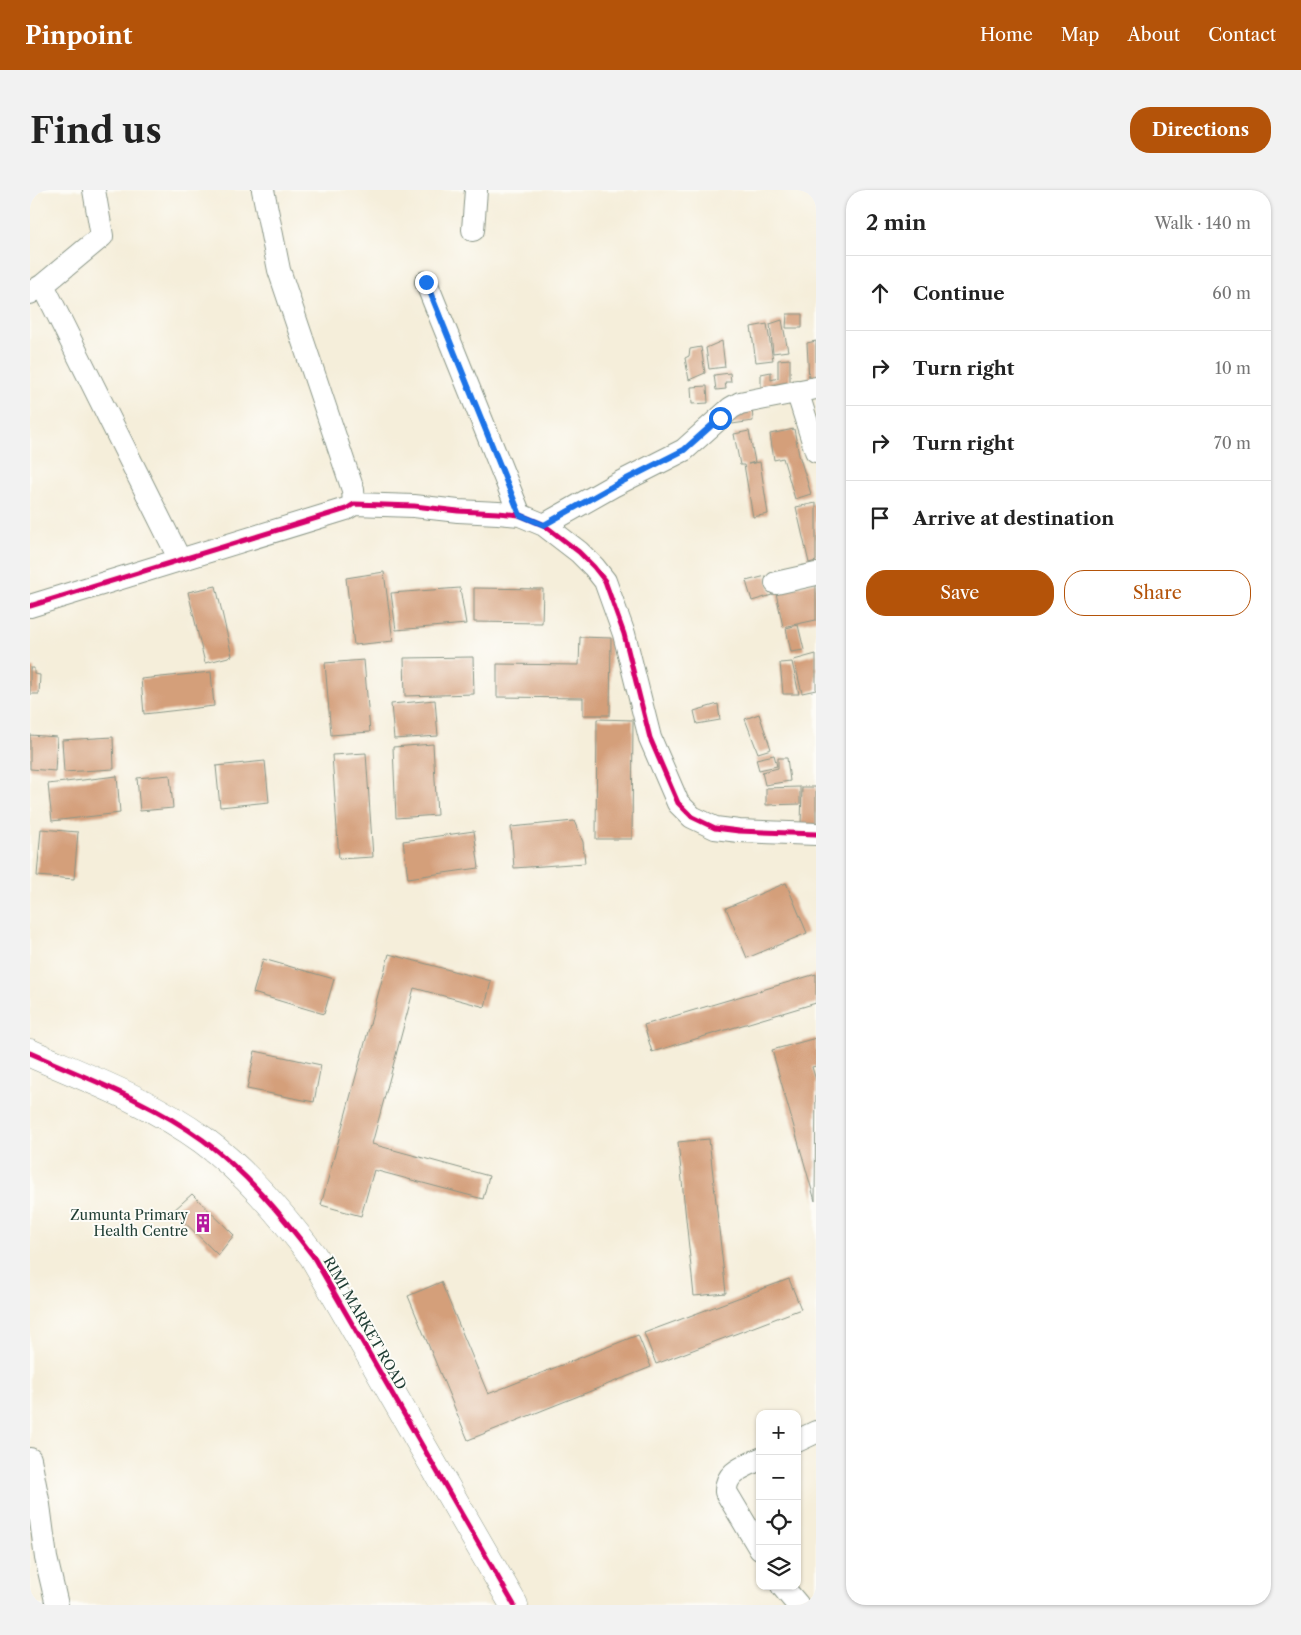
<!DOCTYPE html>
<html lang="en">
<head>
<meta charset="utf-8">
<style>
  body { margin:0; font-family:"Libre Caslon Text",serif; background:#f2f2f2; color:#222 }
  .controls { position:absolute; right:15px; bottom:15px; display:grid; overflow:hidden; border-radius:10px; box-shadow:0 1px 4px #0004 }
  .controls button { width:45px; height:45px; display:grid; place-items:center; padding:0; border:0; border-bottom:1px solid #e0e0e0; background:#fff; color:#222; font:25px sans-serif }
  .stop { position:absolute; width:15px; height:15px; margin:-11px; border:4px solid #1a73e8; border-radius:50%; background:#fff }
  .stop.end { background:#1a73e8; border-color:#fff; box-shadow:0 1px 5px #0008 }
  .list { margin:0; padding:0; list-style:none }
  h2 { display:flex; justify-content:space-between; align-items:center; height:65px; margin:0; padding:0 20px; font-size:21px }
  h2 small { font-size:16px; font-weight:400; color:#767676 }
  .list li { display:grid; grid-template-columns:32px 1fr auto; gap:15px; align-items:center; box-sizing:border-box; height:75px; padding:0 20px; border-top:1px solid #e0e0e0 }
  .list b { display:block; font-size:19px; white-space:nowrap }
  .list em { font-size:16px; font-style:normal; color:#767676 }
  .actions { display:flex; gap:10px; padding:15px 20px }
  .actions a { flex:1; padding:11px 0; border:1px solid #b45309; border-radius:20px; text-align:center; font-size:18px; color:#b45309 }
  .actions .main { background:#b45309; color:#fff }
  .icon { flex:none; width:28px; height:28px; fill:none; stroke:currentColor; stroke-width:2; stroke-linecap:round; stroke-linejoin:round }
  .map { position:relative; flex:none; width:786px; height:1415px; overflow:hidden; border-radius:20px }
  header { display:flex; align-items:center; gap:30px; box-sizing:border-box; height:70px; padding:0 25px; background:#b45309; color:#fff }
  header strong { font-size:24px }
  nav { display:flex; gap:28px; margin-inline-start:auto; font-size:18px }
  .intro { display:flex; align-items:center; justify-content:space-between; box-sizing:border-box; height:120px; padding:0 30px }
  h1 { margin:0; font-size:35px }
  .button { padding:12px 22px; border-radius:20px; background:#b45309; color:#fff; font-size:18px; font-weight:700 }
  main { display:flex; gap:30px; padding:0 30px }
  aside { flex:1; background:#fff; border-radius:20px; box-shadow:0 1px 4px #0004 }
  .map>svg:first-child { display:block }
  .building { fill:#d49f7a }
  .lines { fill:none; stroke-linecap:round; stroke-linejoin:round }
  .minor-casing { stroke:#8a9687; stroke-width:24 }
  .tertiary-casing { stroke:#8a9687; stroke-width:29 }
  .minor { stroke:#fff; stroke-width:22 }
  .tertiary { stroke:#fff; stroke-width:28 }
  .cycleway-casing { stroke:#fdfcf7; stroke-width:8 }
  .cycleway { stroke:#d6006c; stroke-width:5 }
  .route { stroke:#1a73e8; stroke-width:6 }
  .labels { text-anchor:middle; stroke-width:4; stroke-linejoin:round; paint-order:stroke }
  .poi-label { font-size:14px; fill:#1f3d34; stroke:#fdfcf7; text-anchor:end }
  .street-label { font-size:14px; fill:#1f3d34; stroke:#fdfcf7 }
</style>
</head>
<body>
<header>
<strong>Pinpoint</strong>
<nav><a>Home</a><a>Map</a><a>About</a><a>Contact</a></nav>
</header>
<div class="intro"><h1>Find us</h1><a class="button">Directions</a></div>
<main>
<div class="map">
<svg width="786" height="1415" viewBox="0 0 786 1415">
  <rect width="100%" height="100%" fill="#fdfcf7"/>
  <filter id="ink" filterUnits="userSpaceOnUse"><feTurbulence type="fractalNoise" baseFrequency=".02" numOctaves="2"/><feDisplacementMap in="SourceGraphic" scale="10" xChannelSelector="R" yChannelSelector="G"/><feConvolveMatrix kernelMatrix="1 2 1 2 8 2 1 2 1" color-interpolation-filters="sRGB"/></filter>
  <filter id="wash" filterUnits="userSpaceOnUse"><feTurbulence type="fractalNoise" baseFrequency=".0096" numOctaves="4" result="noise"/><feDisplacementMap in="SourceGraphic" scale="20" xChannelSelector="R" yChannelSelector="G"/><feGaussianBlur stdDeviation="1.12" result="paint"/><feColorMatrix in="noise" values="0 0 0 0 0 0 0 0 0 0 0 0 0 0 0 0 0 1.4 0 .05"/><feComposite in="paint" operator="in"/></filter>
  <g filter="url(#wash)">
    <rect width="100%" height="100%" fill="#f5eeda"/>
    <g id="blocks">
      <path class="building" d="M757,124h15v14h-16z
        M752,130l6,31 -15,2 -3,-29z
        M737,134l6,36 -17,2 -5,-35z
        M692,151l3,26 -16,2 -3,-21z
        M786,151v39h-7l-2,-37z
        M671,157l4,26 -16,7 -4,-22 4,-2 1,-7z
        M760,169v30l-29,6v-21l10,-2v8l7,-2v-18z
        M700,183l1,9h-6l1,7 -10,1 -2,-15z
        M677,196l1,17 -16,1 -1,-17z
        M722,216l1,15 -21,3 -1,-14z
        M764,239l5,26 12,39 -16,5 -12,-41 -9,2 -4,-26z
        M719,241l6,31 -7,2 12,-2 8,52 -15,3 -9,-52h-4l-6,-31z
        M786,313v58l-7,2 -13,-56z
        M354,382l9,69 -39,4 -8,-67z
        M736,386l6,19 -20,6 -6,-20z
        M786,392v38l-33,7 -7,-34z
        M186,396l16,70 -27,7 -17,-71z
        M430,398l6,36 -70,6 -5,-37z
        M444,398l69,1 -1,34 -68,-1z
        M768,435l6,25 -13,2 -5,-24z
        M550,447l31,1 -1,77h-27v-17l-86,-1v-33l82,1z
        M786,464v36l-14,3 -8,-33z
        M443,467l1,37 -69,2 -1,-38z
        M334,470l6,72 -39,3 -6,-72z
        M762,472l7,32h-16l-3,-31z
        M0,478h4v6l6,1 -1,19h-9z
        M181,482l3,34 -70,8 -3,-35z
        M405,510l3,36 -44,3 -3,-35z
        M688,514l2,16 -23,4 -3,-13z
        M729,524l12,35 -13,4 -13,-34z
        M567,529l36,1 -1,119h-36z
        M0,545l27,2 -2,34 -25,-2z
        M83,547l1,32 -50,3 -2,-32z
        M403,554l4,71 -41,3 -3,-71z
        M336,563l7,104 -34,2 -7,-104z
        M744,565l3,11 -18,4 -3,-11z
        M748,568h9l3,23 -25,4 -3,-13 16,-4z
        M235,571l4,41 -49,5 -4,-41z
        M140,585l3,33 -33,3 -3,-33z
        M87,586l3,37 -68,8 -4,-37z
        M770,597v17l-34,1v-17z
        M772,597h14v38h-15z
        M544,631l9,21 2,21 -71,5 -3,-41z
        M11,639l37,3 -4,47 -37,-3z
        M444,641l5,37 -71,10 -5,-37z
        M756,693l21,50 -60,25 -21,-50z
        M359,764l102,27 -6,26 -71,-19 -42,156 117,32 -6,23 -109,-29 -13,46 -40,-11z
        M233,769l71,20 -10,35 -71,-21z
        M786,784v29l-164,49 -8,-27z
        M786,848v28l-4,1 4,13 -1,121 -43,-151z
        M225,861l66,14 -7,37 -67,-13z
        M679,949l17,154 -32,3 -16,-154z
        M162,1004l42,41 -16,20 -45,-44z
        M759,1089l12,30 -145,55 -12,-31z
        M411,1092l47,112 150,-59 13,32 -183,73 -60,-144z"/>
    </g>
  </g>
  <g filter="url(#ink)">
    <use href="#blocks" fill-opacity="0" stroke="#8a9687" stroke-width="1"/>
    <g class="lines">
      <g class="minor-casing">
        <path id="minor" d="M233,0l16,80 74,220 1,14
          M443,40l3,-40
          M396,92l94,233
          M13,95l137,275
          M0,103l13,-8 59,-49 -8,-46
          M767,201l19,60
          M514,335l69,-39 71,-36 47,-42 9,-5 76,-15
          M746,393l40,-9
          M0,416l316,-97 8,-5 60,2 44,5 40,2 22,2 24,10 35,27 15,15 11,14 19,53 26,104 28,65 14,14 23,11 24,3 77,3
          M767,1251l19,-9
          M0,1269l9,46 7,53 11,47
          M730,1269c-16,8 -35,13 -34,33l34,57
          M752,1396l16,19"/>
      </g>
      <g class="tertiary-casing">
        <path id="tertiary" d="M0,863c59,26 121,49 173,87 43,32 78,74 110,116l201,349"/>
      </g>
      <use href="#minor" class="minor"/>
      <use href="#tertiary" class="tertiary"/>
      <g class="cycleway-casing">
        <path id="cycleway" d="M0,416l316,-97 8,-5 60,2 44,5 40,2 22,2 24,10 35,27 15,15 11,14 19,53 26,104 28,65 14,14 23,11 24,3 77,3
          M0,863c59,26 121,49 173,87 43,32 78,74 110,116l201,349"/>
      </g>
      <use href="#cycleway" class="cycleway"/>
    </g>
  </g>
  <g class="lines" filter="url(#ink)">
    <path class="route" d="M396,92l94,233 24,10 69,-39 71,-36 36,-32"/>
  </g>
  <defs>
    <g id="building-bare" transform="scale(1.5)"><path d="M-4-6H4V6H1V3H-1V6H-4ZM-2.5-4.3h1.7v1.8h-1.7ZM.8-4.3h1.7v1.8H.8ZM-2.5-1h1.7V.8h-1.7ZM.8-1h1.7V.8H.8Z" fill="#b5179e" stroke="#fdfcf7" stroke-width="2.5" paint-order="stroke"/></g>
  </defs>
  <g fill-rule="evenodd">
    <use href="#building-bare" x="173" y="1033"/>
  </g>
  <g class="labels">
    <g class="poi-label">
      <text x="158" y="1030">Zumunta Primary<tspan x="158" dy="16">Health Centre</tspan></text>
    </g>
    <g class="street-label">
      <text transform="translate(335 1133) rotate(60)" y="5">RIMI MARKET ROAD</text>
    </g>
  </g>
</svg>
<div class="controls">
<button>+</button>
<button>−</button>
<button><svg class="icon" aria-label="locate" viewBox="0 0 24 24"><circle cx="12" cy="12" r="6"/><path d="M12 2v4M12 18v4M2 12h4M18 12h4"/></svg></button>
<button><svg class="icon" aria-label="layers" viewBox="0 0 24 24"><path d="M12 4l9 5-9 5-9-5zM3 14l9 5 9-5"/></svg></button>
</div>
<div class="stop" style="left:690px;top:228px"></div>
<div class="stop end" style="left:396px;top:92px"></div>
</div>
<aside>
<h2>2 min<small>Walk · 140 m</small></h2>
<ul class="list">
<li><svg class="icon" aria-label="ahead" viewBox="0 0 24 24"><path d="M12 20V5M6 11l6-6 6 6"/></svg><div><b>Continue</b></div><em>60 m</em></li>
<li><svg class="icon" aria-label="right" viewBox="0 0 24 24"><path d="M7 20v-9h11M14 6l5 5-5 5"/></svg><div><b>Turn right</b></div><em>10 m</em></li>
<li><svg class="icon" aria-label="right" viewBox="0 0 24 24"><path d="M7 20v-9h11M14 6l5 5-5 5"/></svg><div><b>Turn right</b></div><em>70 m</em></li>
<li><svg class="icon" aria-label="arrive" viewBox="0 0 24 24"><path d="M6 21V4h12l-3 4 3 4H6"/></svg><div><b>Arrive at destination</b></div></li>
</ul>
<div class="actions"><a class="main">Save</a><a>Share</a></div>
</aside>
</main>
</body>
</html>
